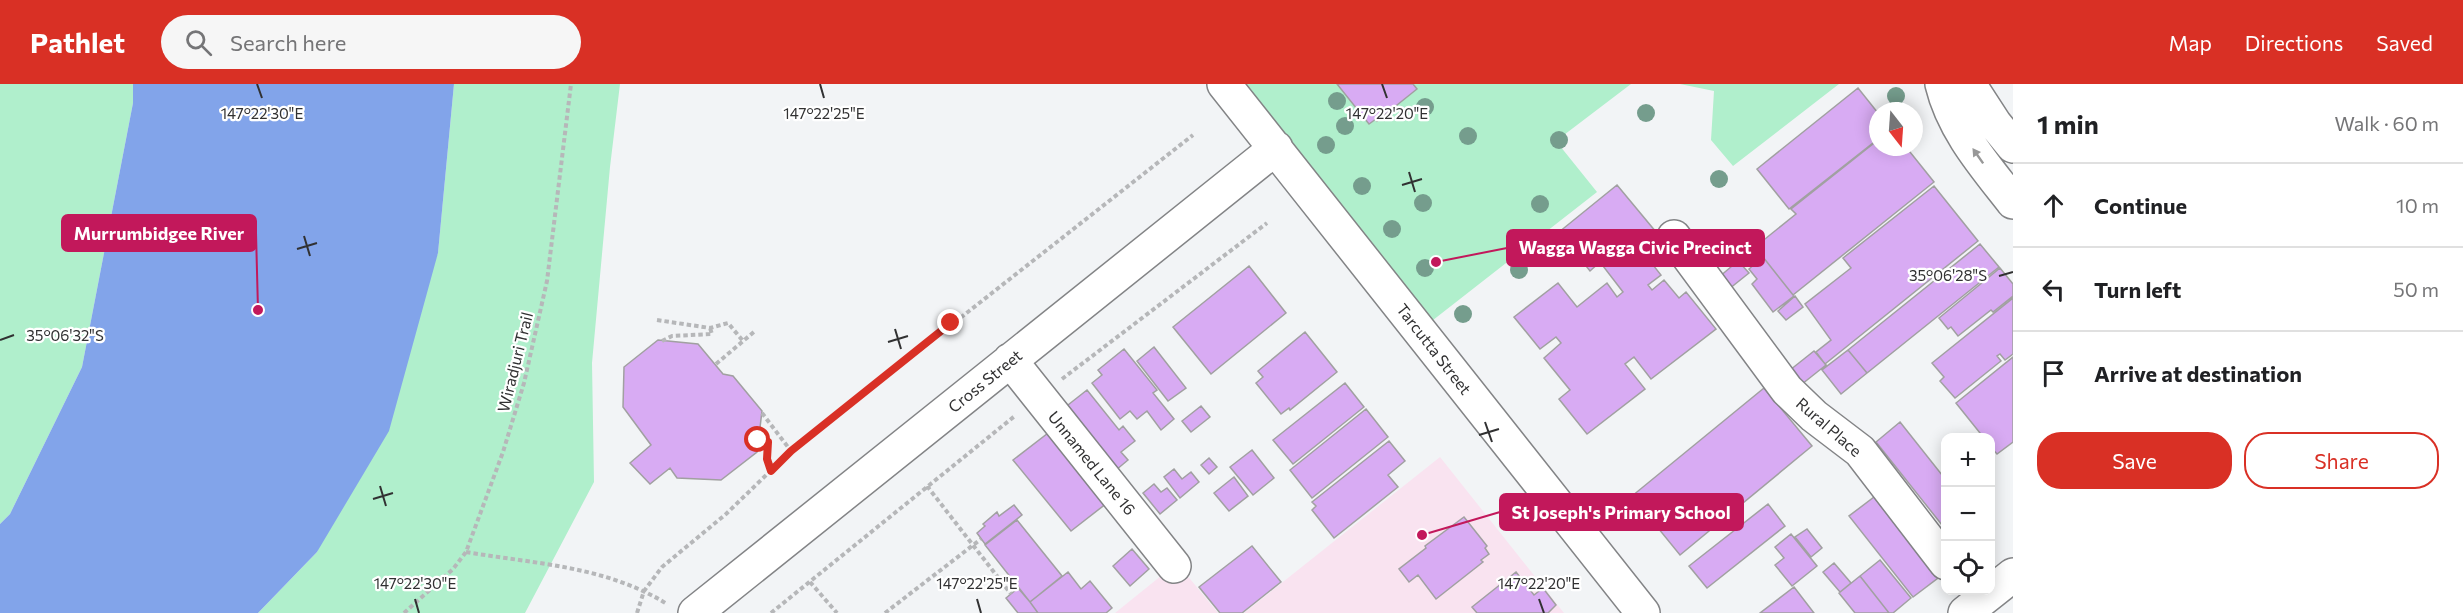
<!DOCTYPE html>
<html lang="en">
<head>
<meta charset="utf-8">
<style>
  body { margin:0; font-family:Commissioner,sans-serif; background:#f6f6f6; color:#202124 }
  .controls { position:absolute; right:18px; bottom:18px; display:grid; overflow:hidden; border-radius:12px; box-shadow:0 3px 15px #0003 }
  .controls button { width:54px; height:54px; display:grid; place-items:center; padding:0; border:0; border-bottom:2px solid #e0e0e0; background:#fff; color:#202124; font:30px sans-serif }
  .compass { position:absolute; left:1869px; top:18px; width:54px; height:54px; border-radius:50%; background:#fff; box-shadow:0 3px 15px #0003; rotate:163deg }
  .stop { position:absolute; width:18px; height:18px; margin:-14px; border:4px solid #d93025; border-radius:50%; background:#fff }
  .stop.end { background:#d93025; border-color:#fff; box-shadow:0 2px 6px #0008 }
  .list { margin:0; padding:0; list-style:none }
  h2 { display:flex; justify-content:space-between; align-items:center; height:78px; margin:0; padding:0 24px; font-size:26px }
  h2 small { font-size:20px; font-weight:400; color:#757577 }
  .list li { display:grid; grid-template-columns:39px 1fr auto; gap:18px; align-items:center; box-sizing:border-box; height:84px; padding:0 24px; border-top:2px solid #e0e0e0 }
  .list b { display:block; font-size:22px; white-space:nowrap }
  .list em { font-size:20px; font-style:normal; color:#757577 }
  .actions { display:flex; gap:12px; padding:18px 24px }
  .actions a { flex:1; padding:14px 0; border:2px solid #d93025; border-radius:24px; text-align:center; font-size:21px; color:#d93025 }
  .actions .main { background:#d93025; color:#fff }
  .icon { flex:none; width:33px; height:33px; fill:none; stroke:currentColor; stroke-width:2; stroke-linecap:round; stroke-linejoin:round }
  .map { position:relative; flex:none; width:2013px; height:529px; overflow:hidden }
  header { display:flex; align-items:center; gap:36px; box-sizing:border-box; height:84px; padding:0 30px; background:#d93025; color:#fff }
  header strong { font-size:28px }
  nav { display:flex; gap:33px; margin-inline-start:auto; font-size:21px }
  .search { width:420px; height:54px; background:#f6f6f6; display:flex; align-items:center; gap:15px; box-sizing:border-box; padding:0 21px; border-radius:33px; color:#757577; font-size:22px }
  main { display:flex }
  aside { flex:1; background:#fff }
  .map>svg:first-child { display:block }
  .education { fill:#f9e3f0 }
  .green { fill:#b0efcc }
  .water { fill:#82a4ea }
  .building { fill:#d8abf3; stroke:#a1a0a1; stroke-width:1.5 }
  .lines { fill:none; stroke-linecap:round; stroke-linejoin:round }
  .minor-casing { stroke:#838486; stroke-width:36 }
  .major-casing { stroke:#838486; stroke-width:36 }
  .path { stroke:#b6b7b9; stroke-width:4; stroke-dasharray:4.5 3; stroke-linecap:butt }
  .minor { stroke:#fff; stroke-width:33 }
  .major { stroke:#fff; stroke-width:33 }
  .tree { fill:#759d8d }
  .oneway { fill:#989898 }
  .route { stroke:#d93025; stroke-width:8 }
  .ticks { fill:none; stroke:#313132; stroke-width:2 }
  .labels { text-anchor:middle; stroke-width:4.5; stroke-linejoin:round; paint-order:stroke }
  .street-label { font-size:16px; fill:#313132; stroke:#fff }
  .ticks-label { font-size:15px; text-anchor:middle; fill:#313132; stroke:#fff; stroke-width:4.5; stroke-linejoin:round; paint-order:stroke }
  .leader { fill:none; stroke:#c2185b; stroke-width:2 }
  .callout-dot { fill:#c2185b; stroke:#fff; stroke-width:2 }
  .callout { fill:#c2185b; stroke:#c2185b; stroke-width:2 }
  .callout-label { font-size:18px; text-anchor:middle; font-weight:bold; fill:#fff }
</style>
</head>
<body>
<header>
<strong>Pathlet</strong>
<div class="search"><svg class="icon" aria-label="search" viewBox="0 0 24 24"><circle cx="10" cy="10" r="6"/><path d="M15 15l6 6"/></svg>Search here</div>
<nav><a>Map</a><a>Directions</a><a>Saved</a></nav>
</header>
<main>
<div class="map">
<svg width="2013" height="529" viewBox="0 0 2013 529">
  <rect width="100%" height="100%" fill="#f2f4f6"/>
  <path class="education" d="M1440,373l124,156h-320z
    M1177,479l41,50h-103z"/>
  <path class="green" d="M0,0h133v19l-51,264 -72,147 -10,10z
    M454,0h166l-10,83 -18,196 2,119 -69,131h-267l59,-61 121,-299z
    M1224,0h407l-75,57 41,51 -178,139z
    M1680,0h159l-106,82 -22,-26 3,-49z"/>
  <path class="water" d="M133,0h321l-16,169 -49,178 -72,121 -59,61h-258v-89l10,-10 72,-147 51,-264z"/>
  <path class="building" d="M1337,0h76l4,5 -40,32 -1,-2 -7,5z
    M1858,4l20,25v26l-89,70 -32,-40z
    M1878,56v7h28l28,35 -141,113 -38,-48 41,-33 -5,-5z
    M1617,101l39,47 -18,14 23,29 -13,10 4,5 12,-10 15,18 7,-6 30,37 -65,50 -17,-22 -9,7 20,25 -58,45 -28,-35 11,-9 -26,-32 17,-15 -5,-6 -16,12 -26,-32 44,-34 19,24 30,-24 10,14 6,-5 -23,-30 -10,9 -31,-39z
    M1934,102l44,55 -153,123 -9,-12 15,-12 -26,-36 46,-36 -8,-10z
    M1980,160l19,23 -132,106 -19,-23z
    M1763,173l31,39 -21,16 -21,-28 5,-5 -8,-10z
    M1738,177l11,12 -20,16 -10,-12z
    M1249,182l37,47 -75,61 -38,-47z
    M2000,184l13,16v12l-20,16 -2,-2 -33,26 -7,-9 -3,2 -9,-11z
    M1795,212l8,11 -17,13 -8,-9z
    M2013,214v56l-8,6 -5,-6 -3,2 4,5 -46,37 -15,-17 4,-4 -12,-14z
    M1305,248l32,40 -47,38 -1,-2 -8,6 -25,-31 7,-6 -5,-6z
    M658,256l40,4 25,30 10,2 29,35 -5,41 -36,28 -44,-2 -7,-10 -20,16 -20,-21 21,-18 -28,-38 1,-40z
    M1154,263l32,41 -18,13 -31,-40z
    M1124,265l33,41 -4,3 21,26 -13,11 -14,-19 -10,8 -7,-8 -10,8 -28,-36 10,-8 -4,-5z
    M1848,266l19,23 -26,21 -19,-24z
    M1814,267l12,14 -29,23 -12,-14z
    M2013,273v85l-16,12 -7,-8v-8h-6l-28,-35z
    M1345,299l19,24 -71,57 -20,-24z
    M1764,304l48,58 -132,109 -48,-59z
    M1087,306l32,40 4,-4 12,15 -14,11 7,8 -18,15 -51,-63z
    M1201,322l9,11 -19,15 -9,-11z
    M1366,325l22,28 -76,61 -22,-28z
    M1900,338l46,58v50l-70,-88z
    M1052,346l55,73 -36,28 -58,-71z
    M1389,357l16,20 -17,14 10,12 -64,51 -22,-28 4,-4 -4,-4z
    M1252,366l22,28 -21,17 -23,-28z
    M1209,374l8,9 -8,7 -8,-9z
    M1174,385l8,10 9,-7 8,10 -19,16 -16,-21z
    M1234,393l14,19 -19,15 -15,-18z
    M1154,400l7,8 6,-4 10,12 -17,14 -17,-21z
    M1874,413l64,81 -25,19 -64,-81z
    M1768,420l17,22 -78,62 -18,-22z
    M1014,421l8,10 -37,29 -8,-11 8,-7 -2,-2 14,-12 2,4z
    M1464,433l23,29 -2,2 4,6 -8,6 2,2 -47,37 -18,-24 -9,7 -10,-13 27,-21 -1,-2z
    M1017,436l45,56 -32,26 -45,-57z
    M1807,445l15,19 -11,9 -16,-20z
    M1791,450l26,32 -25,20 -17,-21 9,-7 -9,-11z
    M1252,462l29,36 -39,31h-22l-21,-26z
    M1132,465l17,20 -19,17 -17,-20z
    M1880,476l31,38 -18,15h-4l-29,-37z
    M1834,479l17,20 -11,9 -17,-20z
    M1068,488l13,17 9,-8 22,27 -6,5h-68l-8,-11z
    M1516,488l18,23 9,-7 13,17 -8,8h-71l-5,-6z
    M1860,492l29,37h-34l-16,-20z
    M1794,503l20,26h-54z
    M1018,504l12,14 8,11h-20l-12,-15z"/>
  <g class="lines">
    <g class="minor-casing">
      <path id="minor" d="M1224,0l419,529
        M1674,153l113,153 27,26 46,35 86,112
        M1010,276l164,206
        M695,529l581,-465
        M1965,529l48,-38"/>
    </g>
    <g class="major-casing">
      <path id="major" d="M1942,0c11,46 43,82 71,118
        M1969,0l26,40 18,22"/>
    </g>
    <path class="path" d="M657,236l53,8 18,-5 15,18
      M662,257l10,-5 40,-2 -2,-6
      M716,280l39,-33
      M1062,295l205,-156
      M762,329l29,38
      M758,356l10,2 -1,17 4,12
      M927,402l84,108
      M466,468c70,12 140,14 201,52
      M810,498l27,31
      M404,529l49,-44 13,-17 37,-100 21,-69 23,-102 24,-197
      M637,529l7,-22 18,-24 64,-53 65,-63 402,-316
      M771,529l245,-198
      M885,529l96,-74"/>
    <use href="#minor" class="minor"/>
    <use href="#major" class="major"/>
  </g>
  <g class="tree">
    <circle cx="1896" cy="12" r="9"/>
    <circle cx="1337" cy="17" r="9"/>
    <circle cx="1425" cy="23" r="9"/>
    <circle cx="1646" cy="29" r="9"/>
    <circle cx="1345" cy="42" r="9"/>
    <circle cx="1468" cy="52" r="9"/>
    <circle cx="1559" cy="56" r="9"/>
    <circle cx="1326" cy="61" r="9"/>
    <circle cx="1719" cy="95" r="9"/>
    <circle cx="1362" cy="102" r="9"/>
    <circle cx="1423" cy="119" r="9"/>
    <circle cx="1540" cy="120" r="9"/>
    <circle cx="1392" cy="145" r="9"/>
    <circle cx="1425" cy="184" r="9"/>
    <circle cx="1519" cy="186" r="9"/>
    <circle cx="1463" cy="230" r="9"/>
  </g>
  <defs><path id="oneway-solid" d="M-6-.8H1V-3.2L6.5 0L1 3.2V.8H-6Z" transform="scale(1.5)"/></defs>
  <use class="oneway" href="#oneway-solid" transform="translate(1978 72) rotate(-125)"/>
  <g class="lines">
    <path class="route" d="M758,356l10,2 -1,17 4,12 20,-20 160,-128"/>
  </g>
  <path class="ticks" d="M257,0l5,14M820,0l4,14M1382,0l5,14M1409,88l6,20M1402,101l20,-6M304,152l6,20M297,165l20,-6M1999,192l14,-4M895,245l6,20M0,256l14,-5M888,258l20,-6M1485,338l7,20M1479,351l20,-6M380,402l6,20M373,415l20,-6M415,515l4,14M977,515l4,14M1539,515l5,14"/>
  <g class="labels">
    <g class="street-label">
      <text transform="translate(1434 265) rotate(52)" y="6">Tarcutta Street</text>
      <text transform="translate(515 278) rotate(-76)" y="6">Wiradjuri Trail</text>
      <text transform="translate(985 297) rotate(-39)" y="6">Cross Street</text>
      <text transform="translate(1829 343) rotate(41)" y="6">Rural Place</text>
      <text transform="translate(1092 379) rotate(51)" y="6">Unnamed Lane 16</text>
    </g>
  </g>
  <g class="ticks-label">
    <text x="262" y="35">147°22'30"E</text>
    <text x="824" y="35">147°22'25"E</text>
    <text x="1387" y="35">147°22'20"E</text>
    <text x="1948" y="197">35°06'28"S</text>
    <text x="65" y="257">35°06'32"S</text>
    <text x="415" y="505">147°22'30"E</text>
    <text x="977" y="505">147°22'25"E</text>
    <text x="1539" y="505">147°22'20"E</text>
  </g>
  <path class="leader" d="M258 226L256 149M1436 178L1507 164M1422 451L1500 428"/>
  <g class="callout-dot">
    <circle cx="258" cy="226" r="6"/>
    <circle cx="1436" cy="178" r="6"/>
    <circle cx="1422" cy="451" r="6"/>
  </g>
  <g class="callout">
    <rect x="62" y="131" width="194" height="36" rx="6"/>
    <rect x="1507" y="146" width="257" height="36" rx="6"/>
    <rect x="1500" y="410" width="243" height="36" rx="6"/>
  </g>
  <g class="callout-label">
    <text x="159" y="156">Murrumbidgee River</text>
    <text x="1635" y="170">Wagga Wagga Civic Precinct</text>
    <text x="1621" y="435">St Joseph's Primary School</text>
  </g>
</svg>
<div class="controls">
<button>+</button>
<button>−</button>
<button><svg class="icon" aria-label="locate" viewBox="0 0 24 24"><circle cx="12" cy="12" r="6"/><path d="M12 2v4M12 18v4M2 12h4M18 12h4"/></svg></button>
</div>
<svg class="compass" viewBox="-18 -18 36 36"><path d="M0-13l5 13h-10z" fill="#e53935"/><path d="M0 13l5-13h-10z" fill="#757577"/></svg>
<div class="stop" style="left:758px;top:356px"></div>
<div class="stop end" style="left:951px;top:239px"></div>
</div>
<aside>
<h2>1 min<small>Walk · 60 m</small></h2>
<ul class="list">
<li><svg class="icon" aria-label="ahead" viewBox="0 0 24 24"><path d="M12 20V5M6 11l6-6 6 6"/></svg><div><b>Continue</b></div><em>10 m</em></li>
<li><svg class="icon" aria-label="left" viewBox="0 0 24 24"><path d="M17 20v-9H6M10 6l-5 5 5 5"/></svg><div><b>Turn left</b></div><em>50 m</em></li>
<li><svg class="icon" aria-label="arrive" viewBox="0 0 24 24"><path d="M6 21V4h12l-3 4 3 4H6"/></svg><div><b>Arrive at destination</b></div></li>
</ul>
<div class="actions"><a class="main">Save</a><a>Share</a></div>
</aside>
</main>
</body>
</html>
